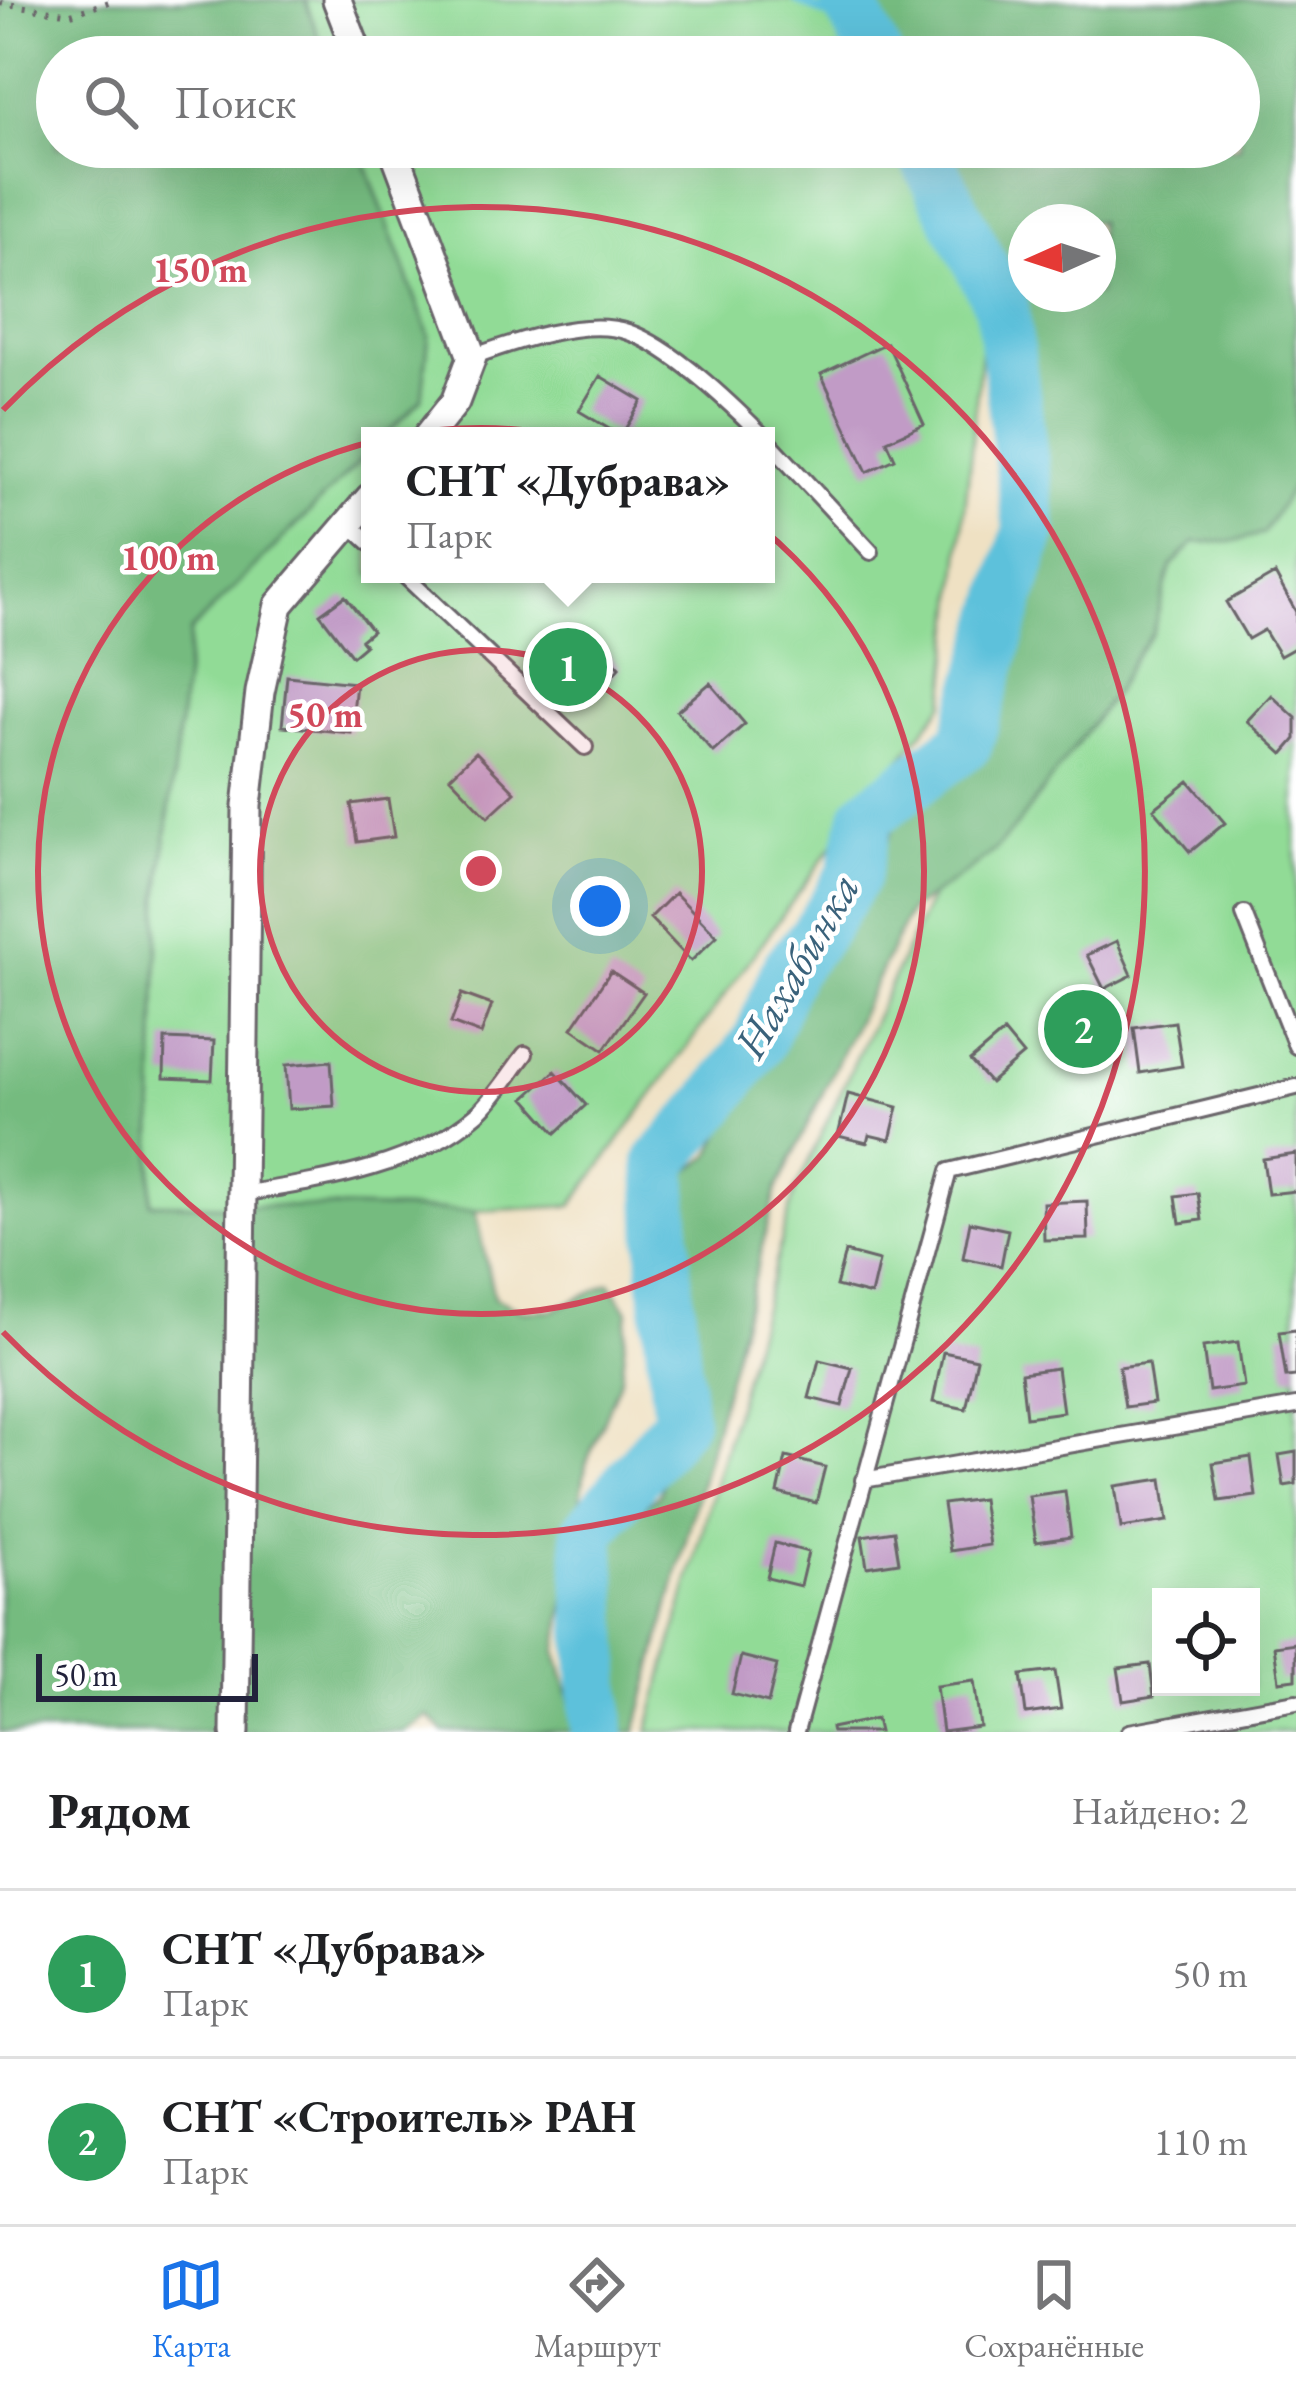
<!DOCTYPE html>
<html lang="ru">
<head>
<meta charset="utf-8">
<style>
  body { margin:0; font-family:"EB Garamond",serif; background:#f2f2f2; color:#202124 }
  .controls { position:absolute; right:36px; bottom:36px; display:grid; overflow:hidden; border-radius:0px; box-shadow:0 12px 48px #0002 }
  .controls button { width:108px; height:108px; display:grid; place-items:center; padding:0; border:0; border-bottom:3px solid #e0e0e0; background:#fff; color:#202124; font:60px sans-serif }
  .compass { position:absolute; left:1008px; top:204px; width:108px; height:108px; border-radius:50%; background:#fff; box-shadow:0 12px 48px #0002; rotate:267deg }
  .scale { position:absolute; left:36px; bottom:30px; width:222px; box-sizing:border-box; padding-left:12px; border:6px solid #22223b; border-top:0; font-size:33px; line-height:42px; white-space:nowrap; color:#22223b; -webkit-text-stroke:9px #fff; paint-order:stroke }
  .you { position:absolute; left:600px; top:906px; width:42px; height:42px; margin:-30px; border:9px solid #fff; border-radius:50%; background:#1a73e8; box-shadow:0 0 0 18px #1a73e833 }
  .badge { display:grid; place-items:center; width:78px; height:78px; border-radius:50%; background:#1a73e8; color:#fff; font-size:39px; font-weight:700 }
  .pin { position:absolute; translate:-50% -50%; border:6px solid #fff; box-shadow:0 3px 12px #0006 }
  .popup { position:absolute; left:361px; top:427px; width:414px; height:156px; box-sizing:border-box; display:grid; place-content:center; border-radius:0px; background:#fff; filter:drop-shadow(0 3px 9px #0005); font-size:39px; white-space:nowrap; color:#757577 }
  .popup b { font-size:45px; color:#202124 }
  .popup::after { content:''; position:absolute; left:50%; top:100%; margin-left:-24px; border:24px solid transparent; border-top-color:#fff }
  .list { margin:0; padding:0; list-style:none }
  h2 { display:flex; justify-content:space-between; align-items:center; height:156px; margin:0; padding:0 48px; font-size:51px }
  h2 small { font-size:39px; font-weight:400; color:#757577 }
  .list li { display:grid; grid-template-columns:78px 1fr auto; gap:36px; align-items:center; box-sizing:border-box; height:168px; padding:0 48px; border-top:3px solid #e0e0e0 }
  .list b { display:block; font-size:45px; white-space:nowrap }
  .list p { margin:0; font-size:39px; white-space:nowrap; color:#757577 }
  .list em { font-size:39px; font-style:normal; color:#757577 }
  .icon { flex:none; width:66px; height:66px; fill:none; stroke:currentColor; stroke-width:2; stroke-linecap:round; stroke-linejoin:round }
  .map { position:relative; flex:none; width:1296px; height:1732px; overflow:hidden }
  .search { position:absolute; background:#fff; box-shadow:0 12px 48px #0002; left:36px; right:36px; top:36px; height:132px; display:flex; align-items:center; gap:30px; box-sizing:border-box; padding:0 42px; border-radius:66px; color:#757577; font-size:45px }
  .sheet { height:492px; background:#fff }
  nav { display:flex; justify-content:space-around; align-items:center; box-sizing:border-box; height:168px; border-top:3px solid #e0e0e0; background:#fff; font-size:33px; color:#757577 }
  nav a { display:grid; justify-items:center; gap:6px }
  nav .on { color:#1a73e8 }
  .map>svg:first-child { display:block }
  .green { fill:#91db96; stroke:#5a7e68; stroke-width:3; fill-rule:evenodd }
  .forest { fill:#74bb7f; stroke:#4b6e5d; stroke-width:3; fill-rule:evenodd }
  .lines { fill:none; stroke-linecap:round; stroke-linejoin:round }
  .stream { stroke:#5dc1db; stroke-width:9 }
  .river { stroke:#5dc1db; stroke-width:54 }
  .building { fill:#c19bc6 }
  .lane-casing { stroke:#6a656b; stroke-width:20 }
  .street-casing { stroke:#6a656b; stroke-width:33 }
  .path { stroke:#6a656b; stroke-width:6; stroke-dasharray:3 9; stroke-linecap:butt }
  .lane { stroke:#fff; stroke-width:14 }
  .street { stroke:#fff; stroke-width:27 }
  .ring { fill:none; stroke:#d1495b; stroke-width:6 }
  .labels { text-anchor:middle; stroke-width:9; stroke-linejoin:round; paint-order:stroke }
  .water-label { font-size:45px; font-style:italic; fill:#3a627b; stroke:#fff }
  .centre { fill:#d1495b; stroke:#fff; stroke-width:6 }
  .ring-label { font-size:36px; text-anchor:middle; font-weight:bold; fill:#d1495b; stroke:#fff; stroke-width:9; stroke-linejoin:round; paint-order:stroke }
</style>
</head>
<body>
<div class="map">
<svg width="1296" height="1732" viewBox="0 0 1296 1732">
  <rect width="100%" height="100%" fill="#fff"/>
  <filter id="ink" filterUnits="userSpaceOnUse"><feTurbulence type="fractalNoise" baseFrequency=".00833" numOctaves="2"/><feDisplacementMap in="SourceGraphic" scale="24" xChannelSelector="R" yChannelSelector="G"/><feConvolveMatrix kernelMatrix="1 2 1 2 8 2 1 2 1" color-interpolation-filters="sRGB"/></filter>
  <filter id="wash" filterUnits="userSpaceOnUse"><feTurbulence type="fractalNoise" baseFrequency=".004" numOctaves="4" result="noise"/><feDisplacementMap in="SourceGraphic" scale="48" xChannelSelector="R" yChannelSelector="G"/><feGaussianBlur stdDeviation="2.7" result="paint"/><feColorMatrix in="noise" values="0 0 0 0 0 0 0 0 0 0 0 0 0 0 0 0 0 1.4 0 .05"/><feComposite in="paint" operator="in"/></filter>
  <g filter="url(#wash)">
    <rect width="100%" height="100%" fill="#efe1c3"/>
    <path class="green" d="M305,0h518l30,57h-527z
      M359,147h542l85,157 -41,399 -112,142 -261,361 -97,5 -324,-7 8,-307 31,-265 180,-181v123h396v-138h-381l37,-37 7,-64z
      M1264,428l32,16v1288h-648l146,-539 152,-329zM1161,1597h90v90h-90z"/>
    <path class="forest" d="M0,0h305l21,57h-269v90h302l70,188 -7,64 -37,37h-15v15l-180,181 -31,265 -8,306 324,8 19,87 29,13 31,-1 56,-27 18,28 -7,66 -35,87 -29,189 18,63 2,16h-133l-16,-16 -24,16h-404z
      M842,0h454v480l-33,54 -33,8h-35l-24,24 -19,68 -19,25 -18,33 -97,132 -24,27 -26,20 -58,39 -133,279 -141,543h-22c-13,-64 -11,-140 0,-204l45,-33 26,-91 -14,-156 10,-73 28,-18 78,-149 89,-124 8,-34 13,-31 21,-28 29,-18 26,-24 18,-28 9,-36 1,-39 13,-36 18,-28 13,-32 -11,-172 -14,-71 -10,-32 -65,-128h294v-90h-340l-26,-36zM1098,222v72h-72v-72z"/>
    <g class="lines">
      <path class="stream" d="M797,0l67,33"/>
      <path class="river" d="M848,0l28,57
        M598,1732l-10,-199 92,-113 -15,-143 -4,-115 50,-56 48,-65 29,-72 29,-35 36,-58 14,-60 99,-73 64,-214 -28,-222 -81,-160"/>
    </g>
    <g id="blocks">
      <path class="building" d="M580,147h55l-4,16z
        M752,147h40l-32,16z
        M887,343l37,81 -37,17 8,18 -28,13 -46,-98z
        M600,376l42,25 -21,35 -42,-25z
        M1275,574l21,38v35l-16,9 -16,-26 -16,9 -22,-37z
        M345,596l27,35 -11,9 4,5 -13,11 -32,-42z
        M604,650l16,17 -20,21 -17,-17z
        M287,676l69,7 -5,50 -69,-7z
        M710,683l35,41 -32,28 -36,-41z
        M1271,695l25,23v21l-13,15 -36,-33z
        M476,752l39,40 -27,25 -38,-40z
        M1189,781l36,42 -35,29 -36,-43z
        M388,799l6,38 -37,5 -6,-38z
        M675,893l42,43 -26,25 -41,-43z
        M1117,941l15,34 -28,14 -17,-34z
        M611,971l33,22 -40,57 -32,-22z
        M462,994l30,11 -11,29 -30,-11z
        M1175,1022l7,44 -42,7 -6,-45z
        M1004,1032l19,23 -33,28 -20,-22z
        M165,1039l49,2 -2,39 -48,-2z
        M331,1061l3,45 -45,3 -3,-44z
        M555,1071l31,34 -30,28 -31,-35z
        M848,1094l50,13 -8,33 -21,-5 -2,8 -29,-7z
        M1296,1154v37l-28,3 -5,-35z
        M1198,1193l4,27 -22,3 -4,-27z
        M1087,1201l1,38 -44,1 -1,-37z
        M970,1222l38,8 -7,36 -38,-8z
        M845,1252l34,9 -8,34 -35,-9z
        M1296,1330v46l-10,1 -7,-45z
        M1238,1342l6,44 -35,5 -6,-44z
        M943,1352l34,7 -11,50 -33,-7z
        M819,1360l33,8 -10,38 -33,-8z
        M1148,1363l6,40 -29,4 -6,-40z
        M1057,1368l6,44 -37,5 -5,-44z
        M1296,1452v32l-12,2 -5,-31z
        M786,1457l39,10 -9,36 -38,-10z
        M1251,1457l5,39 -37,5 -6,-38z
        M1162,1479l6,42 -47,7 -6,-42z
        M1065,1491l6,46 -35,5 -7,-46z
        M982,1499l7,46 -39,6 -7,-47z
        M894,1531l5,31 -32,5 -5,-31z
        M775,1543l33,9 -8,34 -33,-8z
        M1296,1643v36l-17,2 -5,-35z
        M741,1656l36,9 -9,38 -36,-9z
        M1150,1664l4,32 -31,5 -5,-33z
        M1055,1671l6,38 -35,5 -5,-39z
        M974,1681l6,46 -38,5 -6,-46z
        M876,1719l3,13h-47l-1,-4z"/>
    </g>
  </g>
  <g filter="url(#ink)">
    <use href="#blocks" fill-opacity="0" stroke="#6a656b" stroke-width="3"/>
    <g class="lines">
      <g class="lane-casing">
        <path id="lane" d="M472,357c41,-15 113,-40 156,-25 44,15 102,71 135,104
          M766,439l105,113
          M347,522l23,21
          M403,574l182,173
          M1244,914l52,132
          M241,1194c80,-13 174,-26 237,-81 18,-16 32,-40 47,-59
          M863,1480l433,-74
          M796,1732l153,-561 347,-84
          M1129,1732l167,-30"/>
      </g>
      <g class="street-casing">
        <path id="street" d="M337,0l22,57
          M393,147l79,210 -17,45 -27,34
          M235,1732l12,-926 13,-114 19,-87 91,-107"/>
      </g>
      <path class="path" d="M0,3l71,11 45,-14"/>
      <use href="#lane" class="lane"/>
      <use href="#street" class="street"/>
    </g>
  </g>
  <circle cx="481" cy="871" r="221" fill="#d1495b" fill-opacity=".12"/>
  <g class="ring">
    <circle cx="481" cy="871" r="221"/>
    <circle cx="481" cy="871" r="443"/>
    <path d="M3 410A664 664 0 1 1 3 1332"/>
  </g>
  <g class="labels">
    <g class="water-label">
      <text transform="translate(796 965) rotate(-60)" y="16">Нахабинка</text>
    </g>
  </g>
  <circle cx="481" cy="871" r="18" class="centre"/>
  <g class="ring-label">
    <text x="200" y="282">150 m</text>
    <text x="168" y="570">100 m</text>
    <text x="325" y="727">50 m</text>
  </g>
</svg>
<div class="controls">
<button><svg class="icon" aria-label="locate" viewBox="0 0 24 24"><circle cx="12" cy="12" r="6"/><path d="M12 2v4M12 18v4M2 12h4M18 12h4"/></svg></button>
</div>
<svg class="compass" viewBox="-18 -18 36 36"><path d="M0-13l5 13h-10z" fill="#e53935"/><path d="M0 13l5-13h-10z" fill="#757577"/></svg>
<div class="scale">50 m</div>
<div class="you"></div>
<div class="pin badge" style="left:568px;top:667px;background:#2e9e5b">1</div>
<div class="popup"><b>СНТ «Дубрава»</b>Парк</div>
<div class="pin badge" style="left:1083px;top:1029px;background:#2e9e5b">2</div>
<div class="search"><svg class="icon" aria-label="search" viewBox="0 0 24 24"><circle cx="10" cy="10" r="6"/><path d="M15 15l6 6"/></svg>Поиск</div>
</div>
<section class="sheet">
<h2>Рядом<small>Найдено: 2</small></h2>
<ul class="list">
<li><span class="badge" style="background:#2e9e5b">1</span><div><b>СНТ «Дубрава»</b><p>Парк</p></div><em>50 m</em></li>
<li><span class="badge" style="background:#2e9e5b">2</span><div><b>СНТ «Строитель» РАН</b><p>Парк</p></div><em>110 m</em></li>
</ul>
</section>
<nav>
<a class="on"><svg class="icon" aria-label="map" viewBox="0 0 24 24"><path d="M3 6l6-2 6 2 6-2v14l-6 2-6-2-6 2zM9 4v14M15 6v14"/></svg>Карта</a>
<a><svg class="icon" aria-label="directions" viewBox="0 0 24 24"><path d="M12 3l9 9-9 9-9-9zM9 14v-3h6M13 9l2 2-2 2"/></svg>Маршрут</a>
<a><svg class="icon" aria-label="saved" viewBox="0 0 24 24"><path d="M7 4h10v16l-5-4-5 4z"/></svg>Сохранённые</a>
</nav>
</body>
</html>
